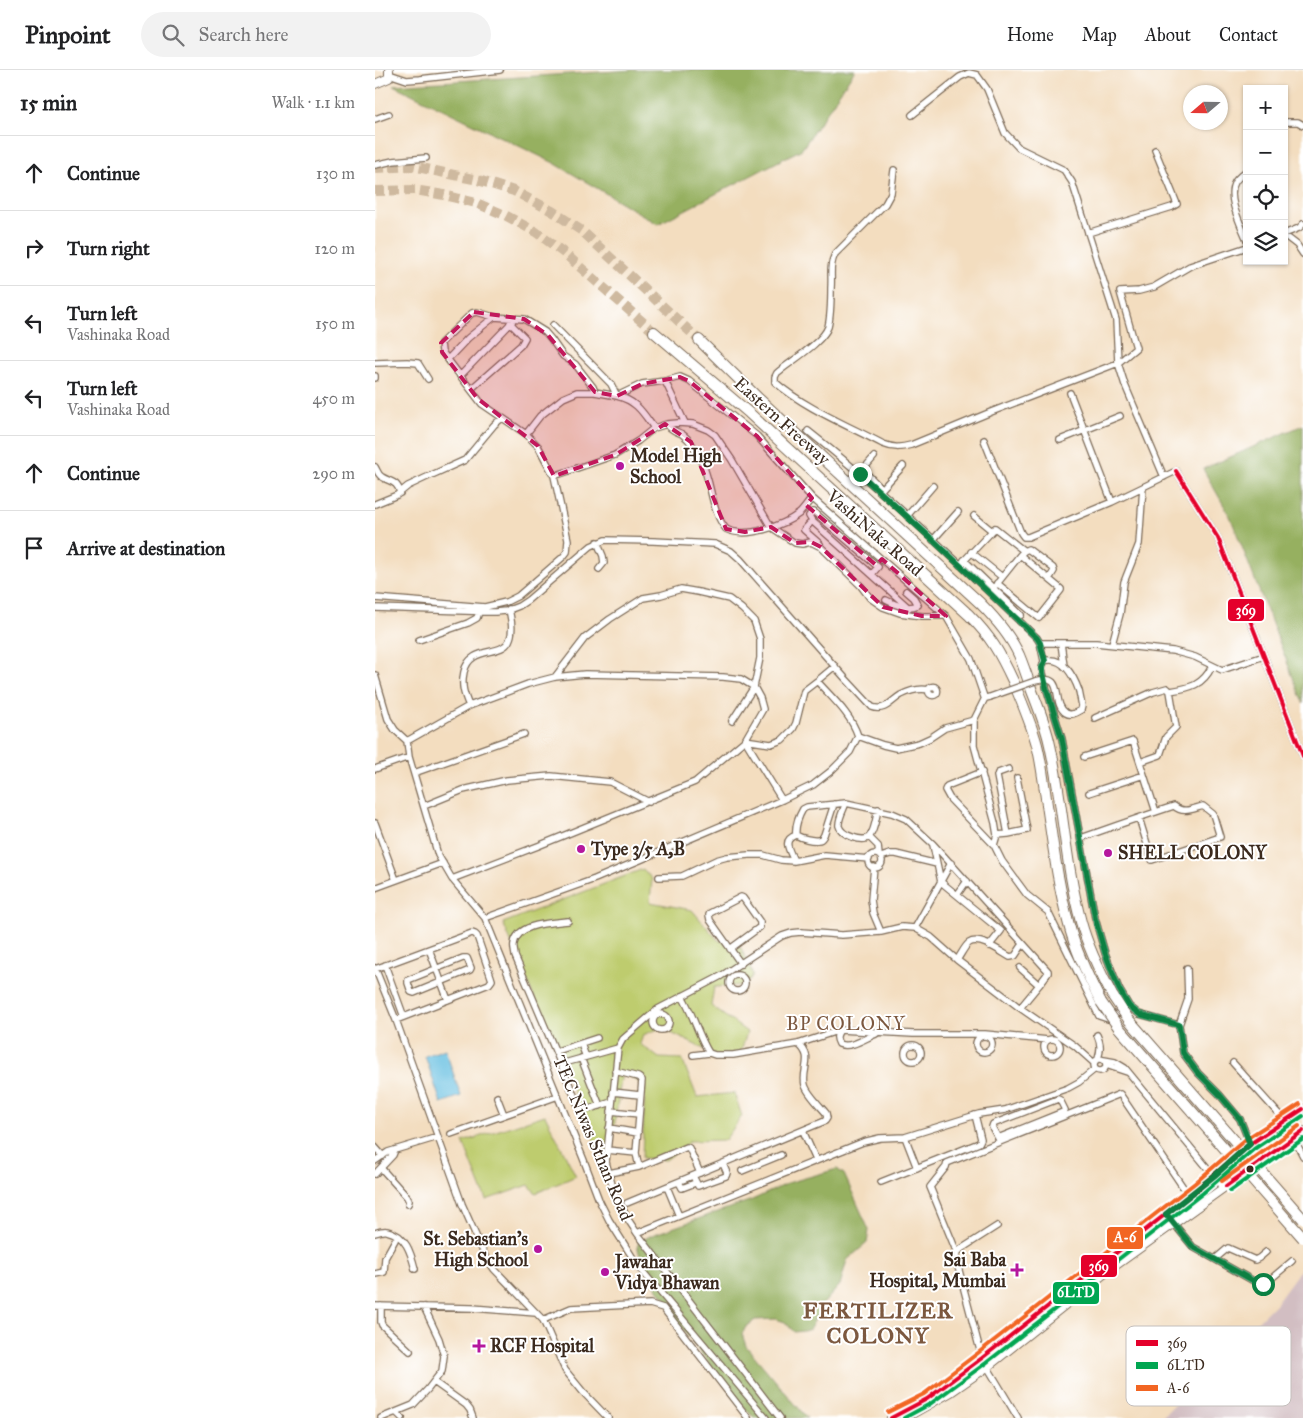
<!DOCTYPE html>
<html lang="en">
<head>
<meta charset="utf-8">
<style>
  body { margin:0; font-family:"IM FELL Great Primer",serif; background:#f2f2f2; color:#202124 }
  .controls { position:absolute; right:15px; top:15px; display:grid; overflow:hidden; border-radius:0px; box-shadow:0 1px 4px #0004 }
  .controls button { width:45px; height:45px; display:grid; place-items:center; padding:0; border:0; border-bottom:1px solid #e0e0e0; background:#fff; color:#202124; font:25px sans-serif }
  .compass { position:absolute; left:808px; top:15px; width:45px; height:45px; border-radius:50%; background:#fff; box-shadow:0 1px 4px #0004; rotate:250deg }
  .stop { position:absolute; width:15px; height:15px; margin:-11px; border:4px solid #0b8043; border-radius:50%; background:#fff }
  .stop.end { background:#0b8043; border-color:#fff; box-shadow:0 1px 5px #0008 }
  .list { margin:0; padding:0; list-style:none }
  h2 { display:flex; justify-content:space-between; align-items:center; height:65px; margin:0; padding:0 20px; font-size:21px }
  h2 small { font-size:16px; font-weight:400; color:#757577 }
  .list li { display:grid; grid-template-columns:32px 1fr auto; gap:15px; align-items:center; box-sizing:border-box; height:75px; padding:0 20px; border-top:1px solid #e0e0e0 }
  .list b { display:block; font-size:19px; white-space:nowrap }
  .list p { margin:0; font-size:16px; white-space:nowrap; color:#757577 }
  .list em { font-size:16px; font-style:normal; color:#757577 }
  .icon { flex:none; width:28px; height:28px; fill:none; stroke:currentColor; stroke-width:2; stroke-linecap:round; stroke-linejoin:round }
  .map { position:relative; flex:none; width:928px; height:1348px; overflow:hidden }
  header { display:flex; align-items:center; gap:30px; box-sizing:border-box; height:70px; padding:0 25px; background:#fff; border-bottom:1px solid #e0e0e0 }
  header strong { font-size:24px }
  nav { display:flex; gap:28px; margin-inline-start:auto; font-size:18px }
  .search { width:350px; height:45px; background:#f2f2f2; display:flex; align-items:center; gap:12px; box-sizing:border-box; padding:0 18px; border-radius:28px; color:#757577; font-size:19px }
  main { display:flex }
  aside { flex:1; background:#fff }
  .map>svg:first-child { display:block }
  .industrial { fill:#d2bec2 }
  .green { fill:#becc6e; stroke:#7c7b46 }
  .forest { fill:#96b061; stroke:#686d40 }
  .water { fill:#62bde0; stroke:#4e747f }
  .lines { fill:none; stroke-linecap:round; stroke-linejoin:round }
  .highway-tunnel { stroke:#ceb99f; stroke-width:10; stroke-dasharray:10 5; stroke-linecap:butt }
  .street-casing { stroke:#7b6956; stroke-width:8 }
  .secondary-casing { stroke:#7b6956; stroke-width:10 }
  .highway-casing { stroke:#7b6956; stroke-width:12 }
  .street { stroke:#fff; stroke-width:5.5 }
  .secondary { stroke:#fff; stroke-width:8 }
  .highway { stroke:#fff; stroke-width:10 }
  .street-bridge-casing { stroke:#7b6956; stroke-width:8; stroke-linecap:butt }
  .highway-bridge-casing { stroke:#7b6956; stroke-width:12; stroke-linecap:butt }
  .street-bridge { stroke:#fff; stroke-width:5.5 }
  .highway-bridge { stroke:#fff; stroke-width:10 }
  .bus-1-casing { stroke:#fff; stroke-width:8 }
  .bus-2-casing { stroke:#fff; stroke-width:8 }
  .bus-3-casing { stroke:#fff; stroke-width:8 }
  .bus-1 { stroke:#e4002b; stroke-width:4 }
  .bus-2 { stroke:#00a651; stroke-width:4 }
  .bus-3 { stroke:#f26522; stroke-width:4 }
  .route { stroke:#0b8043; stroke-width:6 }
  .marked { fill:#c2185b; fill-opacity:0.2; stroke:#c2185b; stroke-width:4; stroke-dasharray:10 6; stroke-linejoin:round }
  .poi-dot { fill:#b5179e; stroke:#fff; stroke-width:2 }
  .bus-dot { fill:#3b2a1e; stroke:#fff; stroke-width:2 }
  .labels { text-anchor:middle; stroke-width:4; stroke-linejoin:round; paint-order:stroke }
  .street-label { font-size:18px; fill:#3b2a1e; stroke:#fff }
  .poi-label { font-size:18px; font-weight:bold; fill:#3b2a1e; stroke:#fff; text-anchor:start }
  .neighbourhood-label { font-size:19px; letter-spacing:1px; fill:#7c583f; stroke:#fff }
  .district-label { font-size:22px; font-weight:bold; letter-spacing:1px; fill:#7c583f; stroke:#fff }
  .key { fill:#fff; stroke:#c4bfbc; stroke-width:1 }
  .key-label { font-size:14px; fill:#3b2a1e }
  .line-badge { stroke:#fff; stroke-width:2 }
  .badge-label { font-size:14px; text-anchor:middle; font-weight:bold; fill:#fff }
</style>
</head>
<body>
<header>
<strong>Pinpoint</strong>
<div class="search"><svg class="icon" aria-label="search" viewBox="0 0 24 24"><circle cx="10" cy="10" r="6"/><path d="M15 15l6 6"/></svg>Search here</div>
<nav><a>Home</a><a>Map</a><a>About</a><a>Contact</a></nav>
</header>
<main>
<aside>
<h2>15 min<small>Walk · 1.1 km</small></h2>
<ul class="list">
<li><svg class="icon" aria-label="ahead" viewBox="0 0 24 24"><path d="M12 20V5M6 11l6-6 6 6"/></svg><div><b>Continue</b></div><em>130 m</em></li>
<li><svg class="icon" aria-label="right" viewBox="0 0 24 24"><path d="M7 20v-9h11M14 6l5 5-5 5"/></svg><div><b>Turn right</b></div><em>120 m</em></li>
<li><svg class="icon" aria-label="left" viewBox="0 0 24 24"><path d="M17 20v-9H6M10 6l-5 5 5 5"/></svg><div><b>Turn left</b><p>Vashinaka Road</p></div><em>150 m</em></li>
<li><svg class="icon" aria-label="left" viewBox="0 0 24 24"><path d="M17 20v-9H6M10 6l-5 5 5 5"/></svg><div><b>Turn left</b><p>Vashinaka Road</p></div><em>450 m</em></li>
<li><svg class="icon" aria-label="ahead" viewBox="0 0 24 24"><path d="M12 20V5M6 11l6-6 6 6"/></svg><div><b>Continue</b></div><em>290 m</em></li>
<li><svg class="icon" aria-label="arrive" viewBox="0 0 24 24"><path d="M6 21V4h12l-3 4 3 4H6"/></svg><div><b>Arrive at destination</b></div></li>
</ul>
</aside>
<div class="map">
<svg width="928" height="1348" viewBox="0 0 928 1348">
  <rect width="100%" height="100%" fill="#fff"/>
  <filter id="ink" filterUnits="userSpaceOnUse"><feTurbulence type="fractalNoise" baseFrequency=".02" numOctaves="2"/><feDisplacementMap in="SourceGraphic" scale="10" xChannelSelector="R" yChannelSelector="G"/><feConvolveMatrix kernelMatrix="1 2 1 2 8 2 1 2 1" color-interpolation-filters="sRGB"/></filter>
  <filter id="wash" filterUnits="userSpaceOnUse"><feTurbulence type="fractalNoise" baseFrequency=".0096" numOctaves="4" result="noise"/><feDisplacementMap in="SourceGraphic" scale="20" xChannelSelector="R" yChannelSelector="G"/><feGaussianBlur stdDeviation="1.12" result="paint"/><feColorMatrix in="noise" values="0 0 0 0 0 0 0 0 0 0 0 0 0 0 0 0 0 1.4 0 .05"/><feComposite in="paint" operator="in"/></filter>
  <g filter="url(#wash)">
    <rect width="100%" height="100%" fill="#f3ddbf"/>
    <path class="industrial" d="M928,1196v152h-142l114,-114z"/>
    <path class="green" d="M268,799l9,10 -2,23 42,8 26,30 23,8 12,27 -7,10 -32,2 -3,19 36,26 -6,20 -23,4 -57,-28 -18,7 -3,9 19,14 23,1 15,38 37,-4 8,23 -17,24 -35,1 -24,19 -24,-2 3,-72 -23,-14 -11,78 -5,7 -7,-5 -96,-229z
      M170,1045l31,61 -40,17 -7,-8 -43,15 -23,-58z"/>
    <path class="forest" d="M258,0h222l-53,79 -144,75 -104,-61 -161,-78z
      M928,355v278l-73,-187 -27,-47z
      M462,1099l7,5 25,56 -2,13 -20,17 -7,25 -18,20 -12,24 -6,2 -10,1 -9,-10 -9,-3 -21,1 -10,8 -3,6 4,12 61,72h-53l-21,-23 -56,-74 -8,-18 -13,-16 -14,-26 -5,-14 2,-5 13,-7 100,-35 39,-18z"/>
    <path class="water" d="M70,979l16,47 -20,7 -16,-47z"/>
  </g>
  <g filter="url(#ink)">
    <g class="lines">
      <path class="highway-tunnel" d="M0,98l37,-2 66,14 36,11 38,20 30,20 117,109
        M0,121l40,-1 29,5 32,8 29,12 31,17 28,21 90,79"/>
      <g class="street-casing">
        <path id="street" d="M14,4l18,6 13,-1 80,-9
          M537,45l48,-38 9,-4 8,2 10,14 18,44 14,15 45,22 8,12 44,138 2,43 7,22 39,92
          M0,49l14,-5
          M909,52h14l5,3
          M0,95l18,-4 33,-3
          M519,100l-3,23 -6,11 -50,50c-6,12 -3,21 -4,34 0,12 0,27 -3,39 -5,15 -38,35 -51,46l-2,4v5c28,25 74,44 108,62 10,4 17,4 28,1l80,-33 127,-49 18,-15 -16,-56 19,-1 15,-4 36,-21 57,-19
          M872,100c-4,4 -9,7 -12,12 -9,15 6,43 12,58
          M713,163l84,-26 5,-3 -22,-54
          M909,164l15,-6 4,-4
          M909,165l13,10 6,9
          M178,255l58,59 6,12c20,5 26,17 37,32
          M73,289l20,-21 26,-21
          M0,293l32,-1 11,1 10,16
          M0,306v2
          M85,306l52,-54
          M290,311l15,-4 9,4 68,55 55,62 134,118 25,43 13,38 2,1 4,-1
          M96,319l50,-44 4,-7 -15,-15
          M695,323l42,109
          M292,354c3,6 9,7 15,10 10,7 15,19 20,29 10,21 9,48 24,66 20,10 57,-3 74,-16 4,-4 8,-10 12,-15
          M433,361c81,64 155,136 229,207l3,5 4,18
          M151,364l14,-18 23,-18 14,-6h18l22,4 25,-12 23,-3 20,42
          M609,370l37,93 3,4h4l84,-35 31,-15
          M685,370l60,-24
          M0,397c2,3 3,8 7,10 8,5 16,4 18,16
          M488,400l19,19
          M486,402l13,-15
          M179,406l61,-21 23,-14 16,-13 13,-4 11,-1 15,1 15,6 7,5 17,25 39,67 24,16 7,1 9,-2 10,5 40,39 9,12 13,9 17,6 22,3h24
          M505,421l23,-25
          M0,434l22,-9 11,-9 17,-8 40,-18 29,-35 8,-7
          M532,446l26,-30
          M599,446l17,14
          M437,451l-8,9 16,14
          M558,470l25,-28
          M222,472l6,14 1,7 -5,6
          M649,481l4,-2 25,19 1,3 -5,8
          M596,482l31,25
          M589,490l57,55
          M585,495l35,-37 29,23 -4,4 41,34v1l-22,28 -42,-35
          M497,504l6,-7 -64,-55h-2l-3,4 3,5 97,87
          M621,515l24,-30
          M0,528l110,9 21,-5 12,-6 45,-39 4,-5 1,-12 -14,-64 -16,-30 -12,-12 -44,-30 -40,-52 -1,-9 31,-30 5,-1 17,5 30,2 21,13 6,7 12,17 12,8 18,23 2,5
          M511,530c10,5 21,10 32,5l-4,-7 -8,-7
          M0,538l120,4 11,-1 13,-5 9,-6 63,-54 14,-6 48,1 62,3 16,7 9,8 105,119 27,29c13,5 19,-6 29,-12 8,-4 19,-7 28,-5
          M44,570l49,-17 9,-5 2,-6
          M665,573h56l77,8 22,6 27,13 42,-14
          M686,573l3,23
          M737,574l8,-30 4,-32 15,-38 4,-57 33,-16 42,67 85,218
          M0,605l13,44 7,11 12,11 2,16 29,98 14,24 33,39 110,-39 187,-79 31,-15 18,-14 19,-19 8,-16c-7,-22 -26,-38 -41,-55l18,-15
          M553.5 621a4.5 4.5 0 1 1 9 0a4.5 4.5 0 1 1-9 0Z
          M704,621c-5,-14 -16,-36 -35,-30l-2,7 4,19 16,52 33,179 10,35 14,36 10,17 10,8 40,11 4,28 15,20 21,21 21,25 10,25 11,16
          M610,628l-11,22v25l21,78 2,12 -3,10 8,16 25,34 21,17 51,104 9,3 17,-10
          M94,636c-5,-12 -8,-20 -5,-34 6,-27 37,-15 45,-31 5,-10 2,-22 0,-32
          M720,648l58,-26 14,-4 3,3
          M483,666l25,9 13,3 23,-5 11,-5 15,-10 29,-8
          M370,670l26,4 11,-4 11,-11 3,-6 8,-32 13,-10
          M370,670l37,60
          M32,671l62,-35 59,-22 27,-7 30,-3 138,3 18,2 13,8 -22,34
          M709,687l49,-16 23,71
          M765,692l20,-7 6,-18 10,-10 -6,-36c19,-3 33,-5 42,-25
          M0,699l34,-12
          M607,702l-35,14 -2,4 5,9 44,46
          M39,703l110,-39
          M714,723l55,-18
          M471,733c-2,6 -8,16 -7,23 2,9 24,17 30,11 6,-6 7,-20 9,-28
          M459,734l-10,31c-2,3 -2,5 -6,5 -6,1 -17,-2 -22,-5 -1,-8 3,-19 7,-26l4,-2 39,-4 46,10 14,6 27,25 115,127v2l-9,12
          M49,736l39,-16 44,-10 44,-4 59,6 39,20
          M0,753l21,57
          M633,764l-11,-58 1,-3 11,-4
          M622,765l11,-1 19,-4 -10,-52
          M494,767l9,9 1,9
          M706,768c31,-11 62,-22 93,-32 9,8 18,3 29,0l10,8 7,23 -68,23 -13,-42
          M558,775l8,37 60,49 -12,15
          M493 791a7 7 0 1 1 14 0a7 7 0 1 1-14 0Z
          M506,787l9,-3h6l41,10
          M419,791c-4,-10 -13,-21 2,-26
          M499,797l-3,33 2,13 8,19
          M284,807l23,-1 34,-16 11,-3 22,-2h14l18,5 13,1 31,-6 44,4
          M77,809l86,-33 157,-64 50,-42 18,-31 -3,-11 -6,-11 6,-29v-19l-6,-18 -12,-12 -13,-10 -31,-7 -17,-3 -20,6 -18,3 -33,21 -25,19 -30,39
          M0,818l68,-25
          M582,825l10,-14
          M110,848l98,240 16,42 10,20 29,46 128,152
          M193,851c-17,2 -51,2 -54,23 -1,4 1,9 1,12l64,151 2,2 5,1 26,-8
          M540,858l36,-65
          M54,879l19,51
          M355,879l30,-22v-5l-17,-24 -2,-1 -31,16 -1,2 1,5 31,44
          M88,888h4l4,10 -1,2 -56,23 -3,-1 -3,-9v-3z
          M582,890c4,-5 7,-13 12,-17 11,-7 32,9 41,14l5,-1 6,-9
          M10,895l19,52
          M0,898l21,52 66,184 23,52 9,13 49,51 22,50 18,22 25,26
          M0,899l97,-36 3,1 2,2 14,41 1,3 -3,4 -93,36
          M354 913a8 8 0 1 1 16 0a8 8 0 1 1-16 0Z
          M307,926c11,18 16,39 27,57l6,2h18l65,-11 42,-14 73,4h72l63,6
          M645,938l19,-23 -19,-17
          M278 952a8 8 0 1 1 16 0a8 8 0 1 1-16 0Z
          M804,955l9,-26 -1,-31
          M465,960c-4,6 -4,8 -1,14 12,5 26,-6 37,-10
          M722,965c4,9 4,14 1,24
          M601 974a8 8 0 1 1 16 0a8 8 0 1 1-16 0Z
          M669 977a8 8 0 1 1 16 0a8 8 0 1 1-16 0Z
          M206,974l5,13
          M530 983a8 8 0 1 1 16 0a8 8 0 1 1-16 0Z
          M185,980l37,-12
          M318,985l16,-2
          M206,988l19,48
          M719 995a6 6 0 1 1 12 0a6 6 0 1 1-12 0Z
          M729,990l11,2 10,6 99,120
          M858,993l52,58 18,35
          M186,994l57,-16
          M731,995l21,7
          M240,1001l23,6 4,3 -6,73 3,14 48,-20 2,1 11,25
          M238,1022l27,3
          M122,1027l7,18
          M683,1029l2,1 5,10 -2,2 -65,26 -6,-11 1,-3z
          M236,1041l28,3
          M234,1058l29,5
          M428,1061l13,29
          M76,1064l107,-38
          M530,1067l12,31
          M0,1077l8,9
          M232,1080l29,3
          M0,1091l13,-9 50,-15
          M6,1098l26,29 2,4 -1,3
          M367,1101l39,-16
          M234,1103l30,-6
          M0,1104l18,-19 2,-5
          M318,1106l5,10 28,-10 1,-3 -4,-9
          M304,1112l3,6 13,-5
          M506,1112l98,-39 2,-4 -6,-24
          M292,1117l12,29
          M252,1133l198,-82 2,-3 -1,-5c-6,-7 -19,-20 -21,-28 -4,-16 10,-28 -7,-41
          M245,1134l-5,-8 -9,-34 12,-114 5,-9 35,-30 63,-33 61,-40 9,-3 10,-1 41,3 39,-3 21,-5 13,1 16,9 26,23 63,48 55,38 19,17
          M248,1139l4,9 10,15 143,185
          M791,1144l27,33 66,37 7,-1 26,-22
          M622,1156l-36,23 -4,4 -1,6 26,99 36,60
          M0,1163c3,-1 9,-3 12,-2 19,4 24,22 28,38
          M262,1163l226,-91 17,-4 25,-1 74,-23 26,-4 63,-22 11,-6 16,-13
          M582,1183l-27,-66 16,-20 1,-4 173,-69 69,102 9,11
          M840,1189l13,-11 27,12 4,-2 7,-6
          M0,1204l9,-2 1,-14 10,-18
          M0,1236l97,2 64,5
          M6,1236v16l1,3 28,26
          M168,1250l28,-12 79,-4 13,4 85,110
          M59,1312l32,23 4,5 3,8
          M21,1342l6,6
          M6,1348l32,-13 15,-16 14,-18 2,-15 -5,-17 -15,-32"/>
      </g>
      <g class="secondary-casing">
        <path id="secondary" d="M0,14l14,-6v-8
          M516,1348l36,-19 55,-41 217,-170 51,-44 53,-35
          M530,1348l46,-26 36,-25 118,-94 198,-142"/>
      </g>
      <g class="highway-casing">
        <path id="highway" d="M279,262l95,81 220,202c22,22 31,38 44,66 9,21 18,42 24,64 5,20 7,40 10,60 6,40 11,81 22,120 7,27 19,52 32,77
          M324,270l61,60 220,203c16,16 30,32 39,52 5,12 9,24 13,36 7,18 14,35 18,54 13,58 15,119 31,177 7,26 19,50 31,73"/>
      </g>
      <use href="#street" class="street"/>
      <use href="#secondary" class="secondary"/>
      <use href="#highway" class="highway"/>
      <g class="street-bridge-casing">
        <path id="street-bridge" d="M615,627l45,-16c32,-9 15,22 31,32 5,3 10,0 15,-3l1,-4 -3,-15"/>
      </g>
      <g class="highway-bridge-casing">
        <path id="highway-bridge" d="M737,925l17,25 174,199
          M726,932l18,26 184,210"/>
      </g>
      <use href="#street-bridge" class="street-bridge"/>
      <use href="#highway-bridge" class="highway-bridge"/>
      <g class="bus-1-casing">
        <path id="bus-1" d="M801,401l42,67 85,218
          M851,1116l77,-55
          M516,1348l36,-19 55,-41 217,-170 51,-44 53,-35"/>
      </g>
      <g class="bus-2-casing">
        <path id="bus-2" d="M855,1121l73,-52
          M529,1348l26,-14 56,-41 217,-170 51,-44 49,-33"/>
      </g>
      <g class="bus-3-casing">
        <path id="bus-3" d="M847,1111l77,-55
          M513,1342l36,-18 54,-41 217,-170 51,-44 54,-35"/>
      </g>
      <use href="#bus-1" class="bus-1"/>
      <use href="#bus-2" class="bus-2"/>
      <use href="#bus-3" class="bus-3"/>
    </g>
  </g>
  <g class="lines" filter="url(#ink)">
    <path class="route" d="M485,404l73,66 104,98 3,5 5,18 -3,7 4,19 16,52 33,179 10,35 14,36 10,17 10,8 40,11 4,28 15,20 21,21 21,25 10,25 -36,32 -48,38 27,33 66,37h4"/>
  </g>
  <path class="marked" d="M99,242l50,7 24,16 47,57 22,4 25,-12 38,-7 9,4 68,55 55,62 -6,7 70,60 6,-6 64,57h-24l-39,-9 -62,-60 -10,-5 -16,1 -24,-16 -26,5 -19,-3 -35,-87 -26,-18 -50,31 -61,21 -16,-30 -61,-48 -35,-46 -1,-9z"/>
  <g class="poi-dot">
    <circle cx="245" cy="396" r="5"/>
    <circle cx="206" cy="779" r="5"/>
    <circle cx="733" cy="783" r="5"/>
    <circle cx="163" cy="1179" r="5"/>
    <path d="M639.5 1192.5h5v5h5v5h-5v5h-5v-5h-5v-5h5z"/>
    <circle cx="230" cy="1202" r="5"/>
    <path d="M101.5 1268.5h5v5h5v5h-5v5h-5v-5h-5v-5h5z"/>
  </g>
  <circle class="bus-dot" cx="875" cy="1099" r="4.5"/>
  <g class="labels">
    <g class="street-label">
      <text transform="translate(407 351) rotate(42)" y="6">Eastern Freeway</text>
      <text transform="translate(500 463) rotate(41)" y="6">VashiNaka Road</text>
      <text transform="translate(218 1068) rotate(67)" y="6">TEC Niwas Sthan Road</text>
    </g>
    <g class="poi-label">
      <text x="255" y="392">Model High<tspan x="255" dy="21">School</tspan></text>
      <text x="216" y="785">Type 3/5 A,B</text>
      <text x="743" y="789">SHELL COLONY</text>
      <text x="153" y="1175" text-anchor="end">St. Sebastian's<tspan x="153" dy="21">High School</tspan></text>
      <text x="631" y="1196" text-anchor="end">Sai Baba<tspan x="631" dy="21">Hospital, Mumbai</tspan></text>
      <text x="240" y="1198">Jawahar<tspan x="240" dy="21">Vidya Bhawan</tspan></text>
      <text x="115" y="1282">RCF Hospital</text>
    </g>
    <g class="neighbourhood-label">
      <text x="471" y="960">BP COLONY</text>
    </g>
    <g class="district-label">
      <text x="503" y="1248">FERTILIZER<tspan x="503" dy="25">COLONY</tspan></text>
    </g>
  </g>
  <rect x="751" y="1256" width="165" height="80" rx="8" class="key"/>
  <rect x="761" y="1270" width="22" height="6" fill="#e4002b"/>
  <rect x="761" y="1292" width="22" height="7" fill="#00a651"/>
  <rect x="761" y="1315" width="22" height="6" fill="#f26522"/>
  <g class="key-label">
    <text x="792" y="1278">369</text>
    <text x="792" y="1300">6LTD</text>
    <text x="792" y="1323">A-6</text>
  </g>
  <g class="line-badge">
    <rect x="852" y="528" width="38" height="24" rx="5" fill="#e4002b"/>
    <rect x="731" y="1156" width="38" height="24" rx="5" fill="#f26522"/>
    <rect x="705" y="1184" width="38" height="24" rx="5" fill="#e4002b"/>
    <rect x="677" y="1211" width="48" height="24" rx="5" fill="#00a651"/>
  </g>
  <g class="badge-label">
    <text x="871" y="545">369</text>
    <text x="750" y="1172">A-6</text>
    <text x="724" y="1201">369</text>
    <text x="701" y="1227">6LTD</text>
  </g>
</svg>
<div class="controls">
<button>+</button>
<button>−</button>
<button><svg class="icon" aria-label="locate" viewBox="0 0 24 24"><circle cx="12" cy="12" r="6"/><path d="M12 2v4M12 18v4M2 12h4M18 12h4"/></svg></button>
<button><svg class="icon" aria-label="layers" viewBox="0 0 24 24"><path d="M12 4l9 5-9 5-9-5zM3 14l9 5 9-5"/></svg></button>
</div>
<svg class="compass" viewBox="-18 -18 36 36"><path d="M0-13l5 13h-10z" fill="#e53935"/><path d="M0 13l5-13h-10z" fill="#757577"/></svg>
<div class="stop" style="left:888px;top:1214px"></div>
<div class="stop end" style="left:485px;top:404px"></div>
</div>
</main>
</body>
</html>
